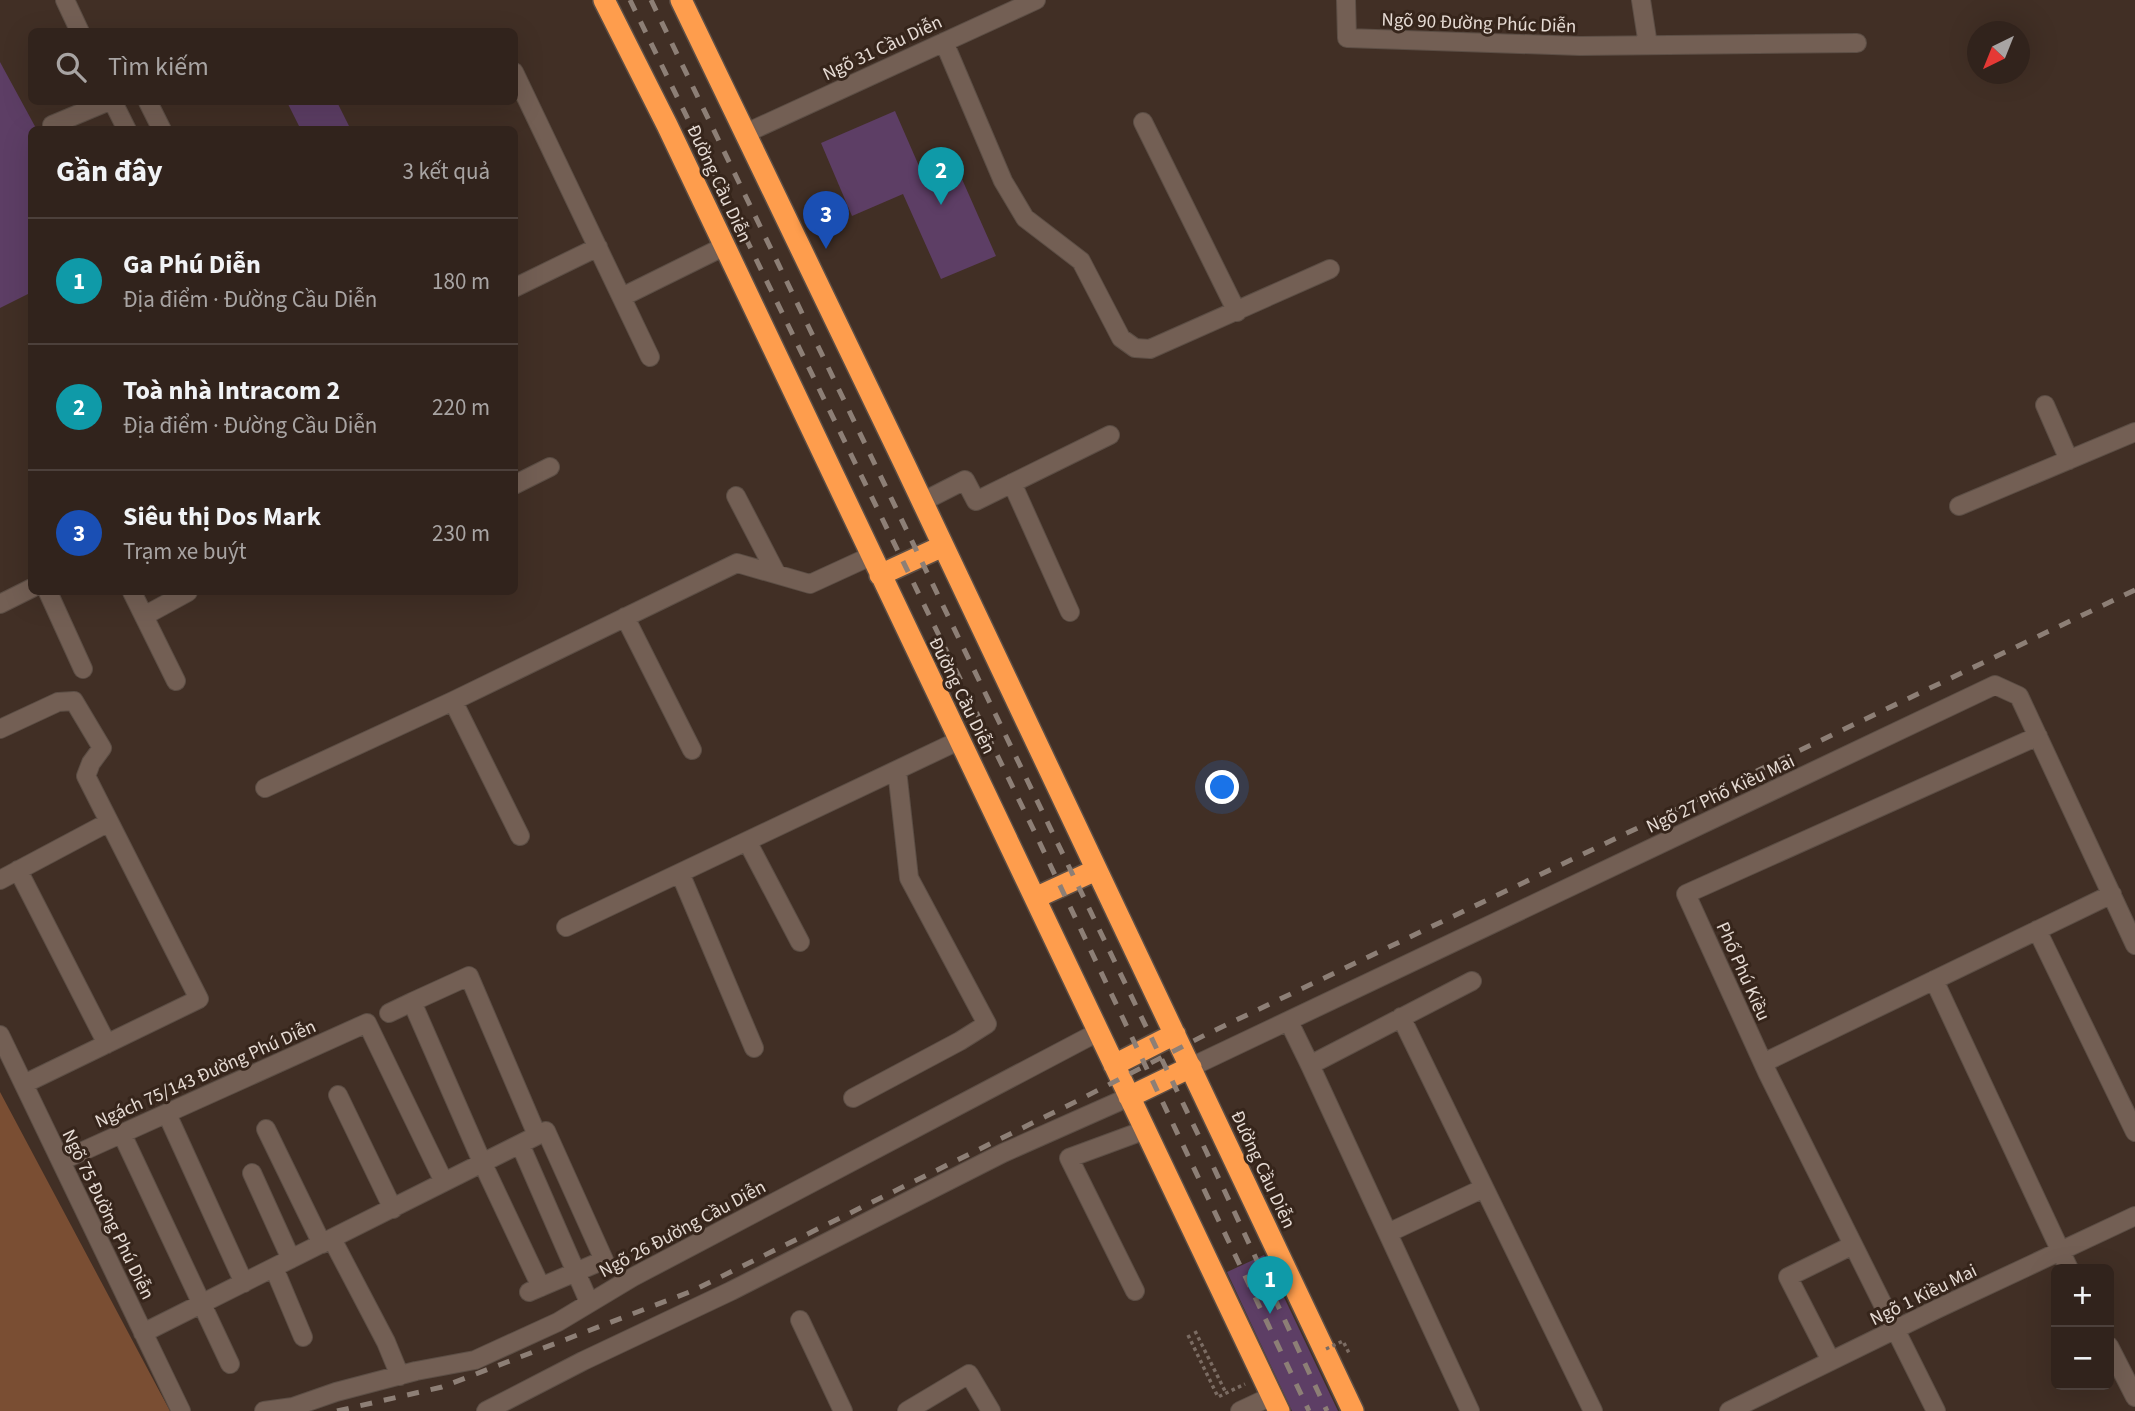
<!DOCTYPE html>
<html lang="vi">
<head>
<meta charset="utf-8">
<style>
  body { margin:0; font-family:"Source Sans 3",sans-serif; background:#392b25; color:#f1f3f6 }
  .controls { position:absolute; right:21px; bottom:21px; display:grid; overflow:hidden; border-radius:10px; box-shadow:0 7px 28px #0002 }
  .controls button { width:63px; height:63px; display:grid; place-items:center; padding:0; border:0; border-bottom:2px solid #4c403b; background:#31231c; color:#f1f3f6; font:35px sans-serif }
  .compass { position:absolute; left:1967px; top:21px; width:63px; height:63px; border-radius:50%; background:#31231c; box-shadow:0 7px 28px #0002; rotate:223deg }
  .you { position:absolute; left:1223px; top:788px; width:24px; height:24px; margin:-18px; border:5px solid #fff; border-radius:50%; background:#1a73e8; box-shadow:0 0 0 10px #1a73e833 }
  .badge { display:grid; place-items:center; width:46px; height:46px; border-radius:50%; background:#ea580c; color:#fff; font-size:23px; font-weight:700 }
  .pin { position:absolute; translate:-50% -58px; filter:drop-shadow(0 2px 4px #0008) }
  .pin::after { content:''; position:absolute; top:37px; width:24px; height:21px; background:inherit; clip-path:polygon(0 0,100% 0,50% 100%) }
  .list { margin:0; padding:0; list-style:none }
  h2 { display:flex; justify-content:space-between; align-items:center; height:91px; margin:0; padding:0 28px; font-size:30px }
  h2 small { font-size:23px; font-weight:400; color:#a8a4a3 }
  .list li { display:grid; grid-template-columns:46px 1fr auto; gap:21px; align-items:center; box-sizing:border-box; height:126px; padding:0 28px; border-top:2px solid #4c403b }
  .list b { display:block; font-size:26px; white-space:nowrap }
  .list p { margin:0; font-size:23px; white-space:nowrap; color:#a8a4a3 }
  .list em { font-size:23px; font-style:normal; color:#a8a4a3 }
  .icon { flex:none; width:38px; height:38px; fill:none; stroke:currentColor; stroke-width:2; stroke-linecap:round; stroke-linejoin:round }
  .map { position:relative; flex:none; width:2135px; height:1411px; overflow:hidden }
  .search { position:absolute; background:#31231c; box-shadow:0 7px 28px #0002; left:28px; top:28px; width:490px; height:77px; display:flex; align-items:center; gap:18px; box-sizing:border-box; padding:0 24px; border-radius:10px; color:#a8a4a3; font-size:26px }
  .panel { position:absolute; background:#31231c; box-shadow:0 7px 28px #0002; left:28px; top:126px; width:490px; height:469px; border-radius:10px }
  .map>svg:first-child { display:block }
  .green { fill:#7a4e33 }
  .building { fill:#5d3e65 }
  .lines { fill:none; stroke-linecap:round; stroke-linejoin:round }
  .minor-casing { stroke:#5c4e45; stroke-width:20 }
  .highway-casing { stroke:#5c4e45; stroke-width:24 }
  .path { stroke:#7b6c63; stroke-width:3.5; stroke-dasharray:3.5 3.5; stroke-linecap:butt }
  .minor { stroke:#735f54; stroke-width:18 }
  .highway { stroke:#fe9d4d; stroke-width:21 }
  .rail { stroke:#8d7f76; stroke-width:5; stroke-dasharray:12 12; stroke-linecap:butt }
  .path-bridge { stroke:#7b6c63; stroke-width:3.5; stroke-dasharray:3.5 3.5; stroke-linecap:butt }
  .labels { text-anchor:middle; stroke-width:6; stroke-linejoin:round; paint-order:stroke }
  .street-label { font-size:19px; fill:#e6dbd4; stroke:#36251b }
</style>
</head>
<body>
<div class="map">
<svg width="2135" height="1411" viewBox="0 0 2135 1411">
  <rect width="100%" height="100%" fill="#412f25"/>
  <path class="green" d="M0,1092l170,319h-170z"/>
  <path class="building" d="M0,62l37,68h-5v162l-32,16z
    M287,102h50l14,28h-50z
    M895,111l24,55 31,-14 46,104 -55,23 -38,-85 -51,22 -31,-73z
    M1264,1255l74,156h-46l-65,-139z"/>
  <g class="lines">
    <g class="minor-casing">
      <path id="minor" d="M65,0l15,32
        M1346,0l1,38 233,8 277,-3
        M1641,0l7,45
        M944,42l59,139 22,37 56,43 40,77 14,10 15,1 180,-80
        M514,72l136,285
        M113,102l14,28
        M148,102l14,28
        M1143,122l94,190
        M52,125l55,-23
        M746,133l290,-133
        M514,288l84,-41
        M622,297l103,-51
        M2045,405l24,55
        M1012,483l58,129
        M514,485l36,-18
        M736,496l40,77
        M922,502l43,-22 11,21 134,-66
        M1959,506l176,-74
        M48,592l35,77
        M132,592l44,89
        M0,604l32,-16
        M144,616l44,-24
        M625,617l67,133
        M453,701l67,135
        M0,729l58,-27 16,-1 28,47 -11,15 -5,13 113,223 -175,85
        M265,788l188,-87 284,-138 73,21 61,-28
        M747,841l53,101
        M18,870l89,174
        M680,873l74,175
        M0,880l109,-58
        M566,927l394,-187
        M2037,930l98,202
        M1934,980l135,289
        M412,1002l57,-26 68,159
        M389,1013l23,-11 70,160 59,125
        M1401,1017l192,394
        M1289,1022l21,43 160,346
        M0,1035l181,376
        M1763,1063l349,-169
        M1310,1065l162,-84
        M1191,1067l804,-382 24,11 116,249
        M338,1095l55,114
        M853,1098l107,-57 27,-17 -78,-146 -12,-108
        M167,1114l77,169
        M266,1129l56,115
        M122,1134l108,230
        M520,1144l69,158
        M61,1161l306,-138 77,159
        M252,1173l39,86
        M1388,1233l96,-45
        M332,1239l54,103 14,34
        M274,1268l29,69
        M1135,1291l-66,-133 76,-28
        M800,1320l43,91
        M143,1333l403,-202 58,129 -75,32
        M2109,1346l26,51
        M1831,1361l-43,-84 65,-32
        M264,1411l29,-4 43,-15 80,-21 59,-11 83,-38 75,-45 465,-245
        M486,1411l97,-50 148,-70 272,-138 126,-56
        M907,1411l62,-37 22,37
        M1240,1411l32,-15
        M1729,1411l208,-102 198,-93
        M1936,1411l-168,-337 -82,-180 352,-158"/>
    </g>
    <g class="highway-casing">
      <path id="highway" d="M604,0l63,125 612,1286
        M681,0l224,465 448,946
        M880,575l63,-29
        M1035,898l61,-28
        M1114,1065l61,-31
        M1129,1097l62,-30"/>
    </g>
    <path class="path" d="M1195,1331l31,62
      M1188,1335l30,62 27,-13"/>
    <use href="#minor" class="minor"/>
    <use href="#highway" class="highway"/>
    <path class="rail" d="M630,0l407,837 272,574
      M651,0l555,1151 121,260
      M337,1411l105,-24 250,-96 385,-190 128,-66 930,-445"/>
    <path class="path-bridge" d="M1326,1349l17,-8 6,12"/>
  </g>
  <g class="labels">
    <g class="street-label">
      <text transform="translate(1479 22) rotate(2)" y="7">Ngõ 90 Đường Phúc Diễn</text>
      <text transform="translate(882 47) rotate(-25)" y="7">Ngõ 31 Cầu Diễn</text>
      <text transform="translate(720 183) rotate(65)" y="7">Đường Cầu Diễn</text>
      <text transform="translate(963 695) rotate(64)" y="7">Đường Cầu Diễn</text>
      <text transform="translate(1720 793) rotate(-25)" y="7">Ngõ 27 Phố Kiều Mai</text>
      <text transform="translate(1744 971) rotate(66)" y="7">Phố Phú Kiều</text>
      <text transform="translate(205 1073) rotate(-24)" y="7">Ngách 75/143 Đường Phú Diễn</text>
      <text transform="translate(1264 1169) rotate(65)" y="7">Đường Cầu Diễn</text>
      <text transform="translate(109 1214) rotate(64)" y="7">Ngõ 75 Đường Phú Diễn</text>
      <text transform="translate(682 1228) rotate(-28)" y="7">Ngõ 26 Đường Cầu Diễn</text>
      <text transform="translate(1923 1294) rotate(-26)" y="7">Ngõ 1 Kiều Mai</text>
    </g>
  </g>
</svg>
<div class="controls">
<button>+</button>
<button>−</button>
</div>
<svg class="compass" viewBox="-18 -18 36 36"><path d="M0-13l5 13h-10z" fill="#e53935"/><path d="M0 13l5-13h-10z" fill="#a8a4a3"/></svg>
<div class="you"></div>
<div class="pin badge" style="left:1270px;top:1314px;background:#0f9aa8">1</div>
<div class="pin badge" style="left:941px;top:205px;background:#0f9aa8">2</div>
<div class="pin badge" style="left:826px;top:249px;background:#1a4fb4">3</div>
<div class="search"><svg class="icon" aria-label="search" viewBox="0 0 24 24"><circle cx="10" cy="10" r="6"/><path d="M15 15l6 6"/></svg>Tìm kiếm</div>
<section class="panel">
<h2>Gần đây<small>3 kết quả</small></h2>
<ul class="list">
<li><span class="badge" style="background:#0f9aa8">1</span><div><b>Ga Phú Diễn</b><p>Địa điểm · Đường Cầu Diễn</p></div><em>180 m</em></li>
<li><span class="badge" style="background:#0f9aa8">2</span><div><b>Toà nhà Intracom 2</b><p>Địa điểm · Đường Cầu Diễn</p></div><em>220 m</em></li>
<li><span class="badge" style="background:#1a4fb4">3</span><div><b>Siêu thị Dos Mark</b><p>Trạm xe buýt</p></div><em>230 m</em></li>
</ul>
</section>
</div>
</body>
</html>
